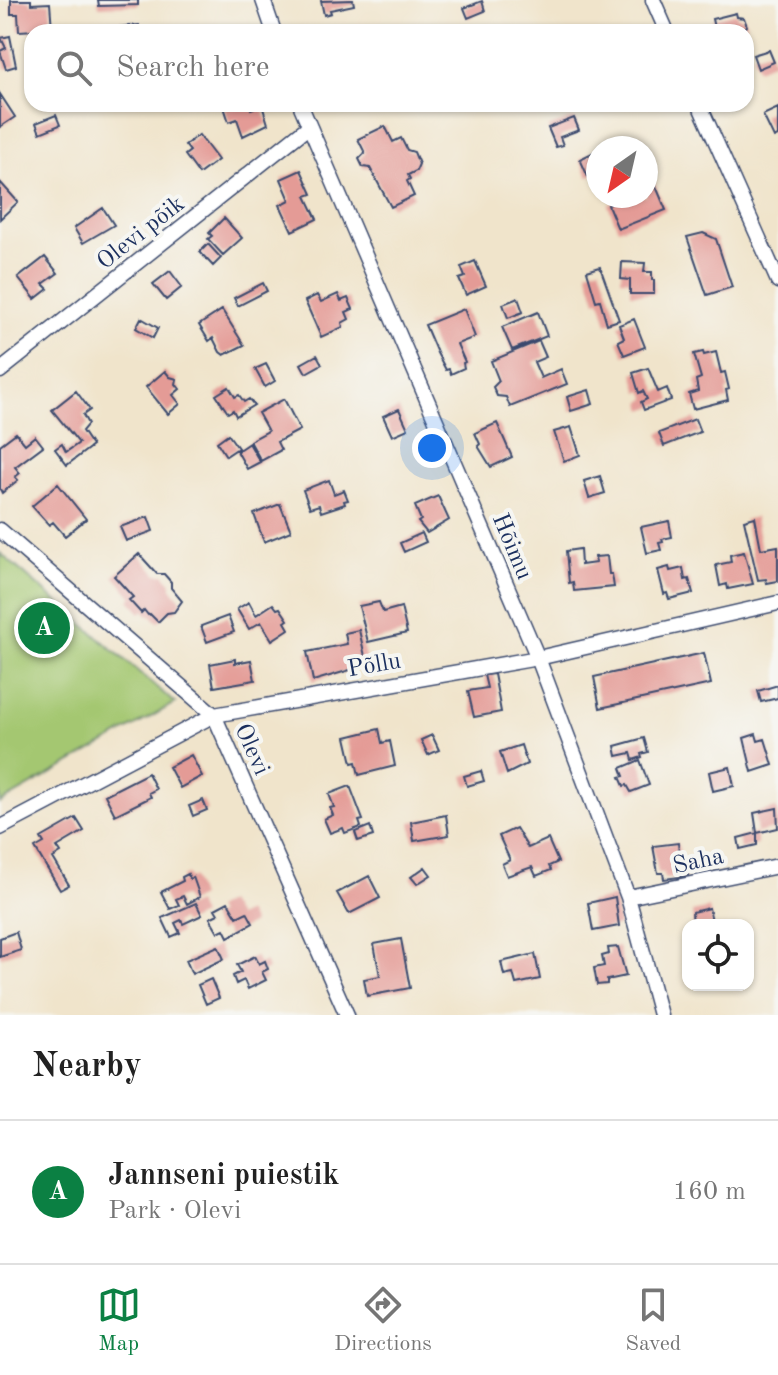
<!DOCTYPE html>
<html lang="en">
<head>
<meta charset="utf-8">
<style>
  body { margin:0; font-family:"Old Standard TT",serif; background:#f2f2f2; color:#222 }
  .controls { position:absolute; right:24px; bottom:24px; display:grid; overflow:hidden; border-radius:16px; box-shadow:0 2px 6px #0004 }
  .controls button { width:72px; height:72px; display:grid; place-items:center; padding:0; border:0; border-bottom:2px solid #e0e0e0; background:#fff; color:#222; font:40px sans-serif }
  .compass { position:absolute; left:586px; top:136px; width:72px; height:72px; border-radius:50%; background:#fff; box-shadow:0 2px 6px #0004; rotate:214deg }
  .you { position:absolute; left:432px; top:448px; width:28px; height:28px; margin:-20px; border:6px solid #fff; border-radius:50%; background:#1a73e8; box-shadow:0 0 0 12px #1a73e833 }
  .badge { display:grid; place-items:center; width:52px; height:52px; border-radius:50%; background:#0b8043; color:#fff; font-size:26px; font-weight:700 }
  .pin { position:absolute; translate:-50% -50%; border:4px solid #fff; box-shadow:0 2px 8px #0006 }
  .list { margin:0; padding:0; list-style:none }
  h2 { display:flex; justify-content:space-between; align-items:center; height:104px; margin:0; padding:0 32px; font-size:34px }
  h2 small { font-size:26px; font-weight:400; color:#767676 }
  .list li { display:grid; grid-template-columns:52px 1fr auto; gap:24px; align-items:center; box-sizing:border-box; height:144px; padding:0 32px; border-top:2px solid #e0e0e0 }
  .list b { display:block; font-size:30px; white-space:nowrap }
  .list p { margin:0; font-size:26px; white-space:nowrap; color:#767676 }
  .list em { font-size:26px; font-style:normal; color:#767676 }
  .icon { flex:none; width:44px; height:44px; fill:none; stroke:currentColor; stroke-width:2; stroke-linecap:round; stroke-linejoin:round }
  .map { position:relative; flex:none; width:778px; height:1015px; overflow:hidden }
  .search { position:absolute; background:#fff; box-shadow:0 2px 6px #0004; left:24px; right:24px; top:24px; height:88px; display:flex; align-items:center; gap:20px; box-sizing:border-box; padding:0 28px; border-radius:24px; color:#767676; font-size:30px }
  .sheet { height:248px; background:#fff }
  nav { display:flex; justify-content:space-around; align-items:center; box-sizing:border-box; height:112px; border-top:2px solid #e0e0e0; background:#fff; font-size:22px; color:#767676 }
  nav a { display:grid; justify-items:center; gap:4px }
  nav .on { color:#0b8043 }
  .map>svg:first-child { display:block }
  .green { fill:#a4c771; stroke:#607b68; stroke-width:2 }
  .building { fill:#e49b96 }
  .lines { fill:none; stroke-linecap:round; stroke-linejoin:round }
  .street-casing { stroke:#3b4a6e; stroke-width:17 }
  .street { stroke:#fff; stroke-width:14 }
  .labels { text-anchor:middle; stroke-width:8; stroke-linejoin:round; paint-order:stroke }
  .street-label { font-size:24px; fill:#1b2f5e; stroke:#f6f6f2 }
</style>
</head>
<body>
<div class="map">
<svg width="778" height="1015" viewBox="0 0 778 1015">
  <rect width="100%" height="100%" fill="#f6f6f2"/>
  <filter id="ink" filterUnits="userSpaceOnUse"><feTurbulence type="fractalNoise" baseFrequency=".0125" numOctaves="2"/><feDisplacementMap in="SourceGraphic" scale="16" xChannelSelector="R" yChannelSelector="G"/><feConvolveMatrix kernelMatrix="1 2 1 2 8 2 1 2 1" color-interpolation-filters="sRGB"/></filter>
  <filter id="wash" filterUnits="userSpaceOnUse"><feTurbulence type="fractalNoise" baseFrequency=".006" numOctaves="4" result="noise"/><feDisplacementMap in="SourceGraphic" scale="32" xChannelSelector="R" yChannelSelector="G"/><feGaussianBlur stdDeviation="1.8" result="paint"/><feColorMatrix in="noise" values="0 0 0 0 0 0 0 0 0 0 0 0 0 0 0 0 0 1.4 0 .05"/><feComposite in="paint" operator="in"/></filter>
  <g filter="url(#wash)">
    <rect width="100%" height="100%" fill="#f0e4cb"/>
    <path class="green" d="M0,553l175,150 -175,100z"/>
    <g id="blocks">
      <path class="building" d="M11,0h20v4l19,-1 2,26 -33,2 -1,-17h-7z
        M98,0h40v5l-39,1z
        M353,0l1,5 -24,5 1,3 -7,2 -3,-14z
        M482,1l3,10 -17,7 -4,-10z
        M736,13l1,4 7,1 3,8 -6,6h-26l-3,-13z
        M139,25v7h-53v-2z
        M10,36l6,30 -10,3 -6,-18 6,-3 -5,-10z
        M769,50l5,12 -16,7 -5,-14z
        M0,94l15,23 -15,10z
        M223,104h26l2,5 11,-4 6,19 -25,12 -6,-17 -8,3z
        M778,108v28l-4,2 -11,-23z
        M56,115l4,10 -20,8 -4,-10z
        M574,118l5,12 -19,7 3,8 -7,2 -8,-19z
        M385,126l8,16 8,-4 6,12 7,2 5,12 -3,7 -8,4 2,4 -3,2 7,15 -23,11 -21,-39 -7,-1 -4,-8 6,-6 -7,-14z
        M199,135l19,25 -19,14 -14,-19 5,-4 -5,-6z
        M598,150v22l-10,5 -8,-18z
        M301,170l11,24 -6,2 11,23 -25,12 -12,-26 10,-5 -9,-21z
        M0,182l18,20 -18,17z
        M655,184l11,26 -48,19 -10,-24 9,-4 -2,-5h31v-8z
        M103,208l11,17 -31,18 -9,-15z
        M224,218l18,20 -19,17 -15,-16 4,-3 -3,-3z
        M703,233l13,6 16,48 -25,8 -20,-58z
        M208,244l13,14 -8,8 -13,-14z
        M45,257l13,16 -15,11 5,5 -13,10 -17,-21z
        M475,261l11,25 -20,9 -7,-16 6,-2 -4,-10z
        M622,262l23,1 -1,9h8v8h2v14h-24v-14l-9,-1z
        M600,267l19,53 -12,4 -7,-24 -4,1 -9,-30z
        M170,271l12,16 -16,13 -13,-16z
        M263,283l4,8 -29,15 -4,-8z
        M338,294l3,7 7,-3 5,11 -7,3 3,7 -7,4 1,4 -22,10 -16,-36 12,-6 4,7z
        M518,298l5,14 -15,6 -5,-14z
        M464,309l11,28 -18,7 8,18 -2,1 1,5 -13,6 -2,-5 -3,1 -9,-17 -12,-28z
        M222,310l22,35 -20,10 -4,-3 -7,-14 -4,3 -10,-16z
        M538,312l9,24 -35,14 -10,-23z
        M141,318l17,10 -5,10 -17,-10z
        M634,319l11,28 -21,8 -6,-14 6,-3 -5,-13z
        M539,341l7,16 -12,5 7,16 20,-9 6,15 -57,23 -4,-10 -9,-1 -4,-9 6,-6 -8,-20z
        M703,352l1,3 12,-3 5,21 4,-1 4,17 -3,1 2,10 -35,9 -4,-15 9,-3 -2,-11 5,-2 -7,-24z
        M317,355l5,9 -16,9 -5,-9z
        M266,364l9,17 -10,6 -10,-18z
        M648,368l10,24 9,-4 4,12 -27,10 -3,-8 6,-3 -4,-8 -4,2 -6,-20z
        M165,371l5,6 7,2 -1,5 4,5 -7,6 7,9 -12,10 -22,-27z
        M229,387l6,10 4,-2 5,7 5,-3 5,6 -18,11 -3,-6 -5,3 -12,-18z
        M589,390l4,14 -22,7 -4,-14z
        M76,391l14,19 -7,5 5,9 -6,7 10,15 -25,19 -12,-16 7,-5 4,8 13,-9 -27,-33z
        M284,399l16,31 -23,12 4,8 -20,11 -11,-20 18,-10 -10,-18z
        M399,409l9,20 -16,7 -9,-20z
        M695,419l5,13 -36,14 -5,-13z
        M497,423l15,34 -21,10 -13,-21 2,-2 -5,-11z
        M571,427l9,28 -16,6 -10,-29z
        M16,433l9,11 10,-8 8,10 -28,21 5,6 -5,4 3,3 -16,13 -2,-4v-44z
        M228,434l10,14 -12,8 -9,-14z
        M249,443l11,19 -13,7 -10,-18z
        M600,476l5,17 -16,5 -5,-17z
        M329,480l5,14 10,-4 4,10 -4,1 1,3 -24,8 -2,-7 -9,3 -7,-18z
        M58,484l28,35 -21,17 -12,-14 -4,3 -17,-19z
        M438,496l11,24 -22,13 -9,-11 3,-2 -6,-14z
        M280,504l11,27 -27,11 -10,-28z
        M148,517l5,14 -27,10 -6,-14z
        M755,517l6,32 17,-3v35l-11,2 -1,-4 -8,1 -14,-60z
        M669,521l3,16 -10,2 1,3 -4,1 2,7 -14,3 -6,-26z
        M422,533l4,9 -22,10 -4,-9z
        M580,549l1,16 15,-2 -1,-6 12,-1 2,18h3l2,13 -40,4 -1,-9 -4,1 -3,-32z
        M744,552l9,32 -25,5 -1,-5 -7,2 -4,-21 15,-3 -1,-7z
        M139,554l18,20h7l7,8v6l11,13 -8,11 -7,1 -9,9 -8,-8 -2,1 -4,-5 -3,3 -12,-13 4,-3 -19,-21z
        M669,567l1,4 13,-3 2,12 4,-1 4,14 -24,6 -2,-6 -3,1 -6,-24z
        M249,602l7,13 17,-11 4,5 3,-1 8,12 -3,2 4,7 -17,11 -11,-18 -12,7 -12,-20z
        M379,602l4,10 18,-5 6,26 -39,9 -9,-36z
        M228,616l6,16 -27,10 -6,-16z
        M359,630l8,35 -54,16 -6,-29 40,-8 -2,-11z
        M704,653l7,31 -111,24 -6,-31z
        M235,659v4l16,-3 4,20 -41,7 -4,-23z
        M494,674l7,38 -27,5 -6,-26 19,-3 -3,-13z
        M778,685v13l-17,4 -3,-11z
        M379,729l3,14 8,-2 5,25 -36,9 -3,-13 -4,1 -6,-26z
        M756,734l2,7 7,-2 8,26 -21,7 -8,-34z
        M432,735l7,15 -11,5 -7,-15z
        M644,738l4,14 -7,2 1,3 -9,3 -2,-7 -14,3 -2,-10z
        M521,745l6,19 -20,10 -7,-22z
        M191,755l11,21 -22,12 -11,-21z
        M640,760l9,25 -18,7 -4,-7 -3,1 -4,-9 4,-1 -3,-8z
        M730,767l4,19 -21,5 -4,-19z
        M481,771l3,10 -17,5 -3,-10z
        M148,773l8,16 -7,4 2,4 -36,18 -10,-20z
        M350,786l13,34 -4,1 2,6 -16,6 -2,-5 -13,5 -6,-14 9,-4 -3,-7 4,-1 -5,-13z
        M203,800l4,10 -14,6 -4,-10z
        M777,808l1,20 -21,5 -3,-20z
        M446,815l3,20 -35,6 -3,-19z
        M76,818l8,13 -27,16 4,6 -8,5 16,27 -9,5 -25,-42 9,-5 -3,-5z
        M370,826l3,10 -15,5 -3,-9z
        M516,828l12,20 20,-9 10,23 -9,4 2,4 -15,6 -4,-9 -25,9 -5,-12 8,-4 -11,-24z
        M757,833v12l-17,4 -2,-11z
        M678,843l4,28 5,-1 1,6 -24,3 -1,-6h-5l-5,-27z
        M425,867l6,8 -14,9 -6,-7z
        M188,874l2,5 3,-2 7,20 -13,7 -4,-8 -7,3 3,6 -9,4 -9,-17 22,-11 -1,-4z
        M369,876l11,22 -31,16 -12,-21z
        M615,897l4,29 -26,5 -5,-28z
        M228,902l9,15 10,-5 6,11 -25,14 -4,-8 -6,3 -8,-14 8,-4 -3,-5z
        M196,903l6,12 -19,9 -2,-4 -6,3 5,10 -9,4 -9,-19z
        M709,908l4,17h-20l-1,-13z
        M16,932l5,18 -21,7v-19z
        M401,939l9,49 -43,8 -3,-17 16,-3 -6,-32z
        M218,946l6,13 -32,15 -6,-14z
        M618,947l8,29 -19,4v4l-10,1 -3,-17 10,-2 -2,-10 7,-2 -1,-6z
        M535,954l5,25 -24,5 -3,-11 -9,2 -3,-13z
        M255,956l4,8 6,-3 3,8 -6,3 4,8 -18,9 -4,-9 -8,4 -3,-8 8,-4 -4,-7z
        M211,979l8,19 -13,6 -8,-19z"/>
    </g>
  </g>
  <g filter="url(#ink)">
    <use href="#blocks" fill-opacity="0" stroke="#3b4a6e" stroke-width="2"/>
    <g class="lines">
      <g class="street-casing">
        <path id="street" d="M263,0l11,32
          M653,0l14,32
          M300,104l238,554 90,239 32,118
          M699,104l79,177
          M0,371l308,-244
          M0,530l214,185 133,300
          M0,828l214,-113 324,-57 240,-55
          M628,897l150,-31"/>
      </g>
      <use href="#street" class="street"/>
    </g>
  </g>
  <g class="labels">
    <g class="street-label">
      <text transform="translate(140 232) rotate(-38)" y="8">Olevi põik</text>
      <text transform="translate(513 546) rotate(67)" y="8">Hõimu</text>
      <text transform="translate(374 664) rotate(-10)" y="8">Põllu</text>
      <text transform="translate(253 749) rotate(66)" y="8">Olevi</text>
      <text transform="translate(698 860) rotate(-12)" y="8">Saha</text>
    </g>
  </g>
</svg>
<div class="controls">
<button><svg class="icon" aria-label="locate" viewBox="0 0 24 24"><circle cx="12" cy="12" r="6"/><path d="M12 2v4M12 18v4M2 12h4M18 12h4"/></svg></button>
</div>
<svg class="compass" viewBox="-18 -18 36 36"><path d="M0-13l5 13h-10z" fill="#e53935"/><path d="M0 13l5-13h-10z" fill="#767676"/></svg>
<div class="you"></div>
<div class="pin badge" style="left:44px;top:628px">A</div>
<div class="search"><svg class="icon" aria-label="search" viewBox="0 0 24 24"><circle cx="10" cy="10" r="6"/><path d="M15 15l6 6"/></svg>Search here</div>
</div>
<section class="sheet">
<h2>Nearby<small></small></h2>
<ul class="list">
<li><span class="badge">A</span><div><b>Jannseni puiestik</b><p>Park · Olevi</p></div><em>160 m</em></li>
</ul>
</section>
<nav>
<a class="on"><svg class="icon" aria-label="map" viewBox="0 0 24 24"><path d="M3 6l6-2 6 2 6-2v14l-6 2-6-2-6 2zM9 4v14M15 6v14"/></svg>Map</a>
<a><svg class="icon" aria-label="directions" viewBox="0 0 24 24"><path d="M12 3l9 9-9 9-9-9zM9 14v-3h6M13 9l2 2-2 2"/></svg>Directions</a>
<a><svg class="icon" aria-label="saved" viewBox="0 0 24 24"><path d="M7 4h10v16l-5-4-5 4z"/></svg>Saved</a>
</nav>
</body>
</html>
